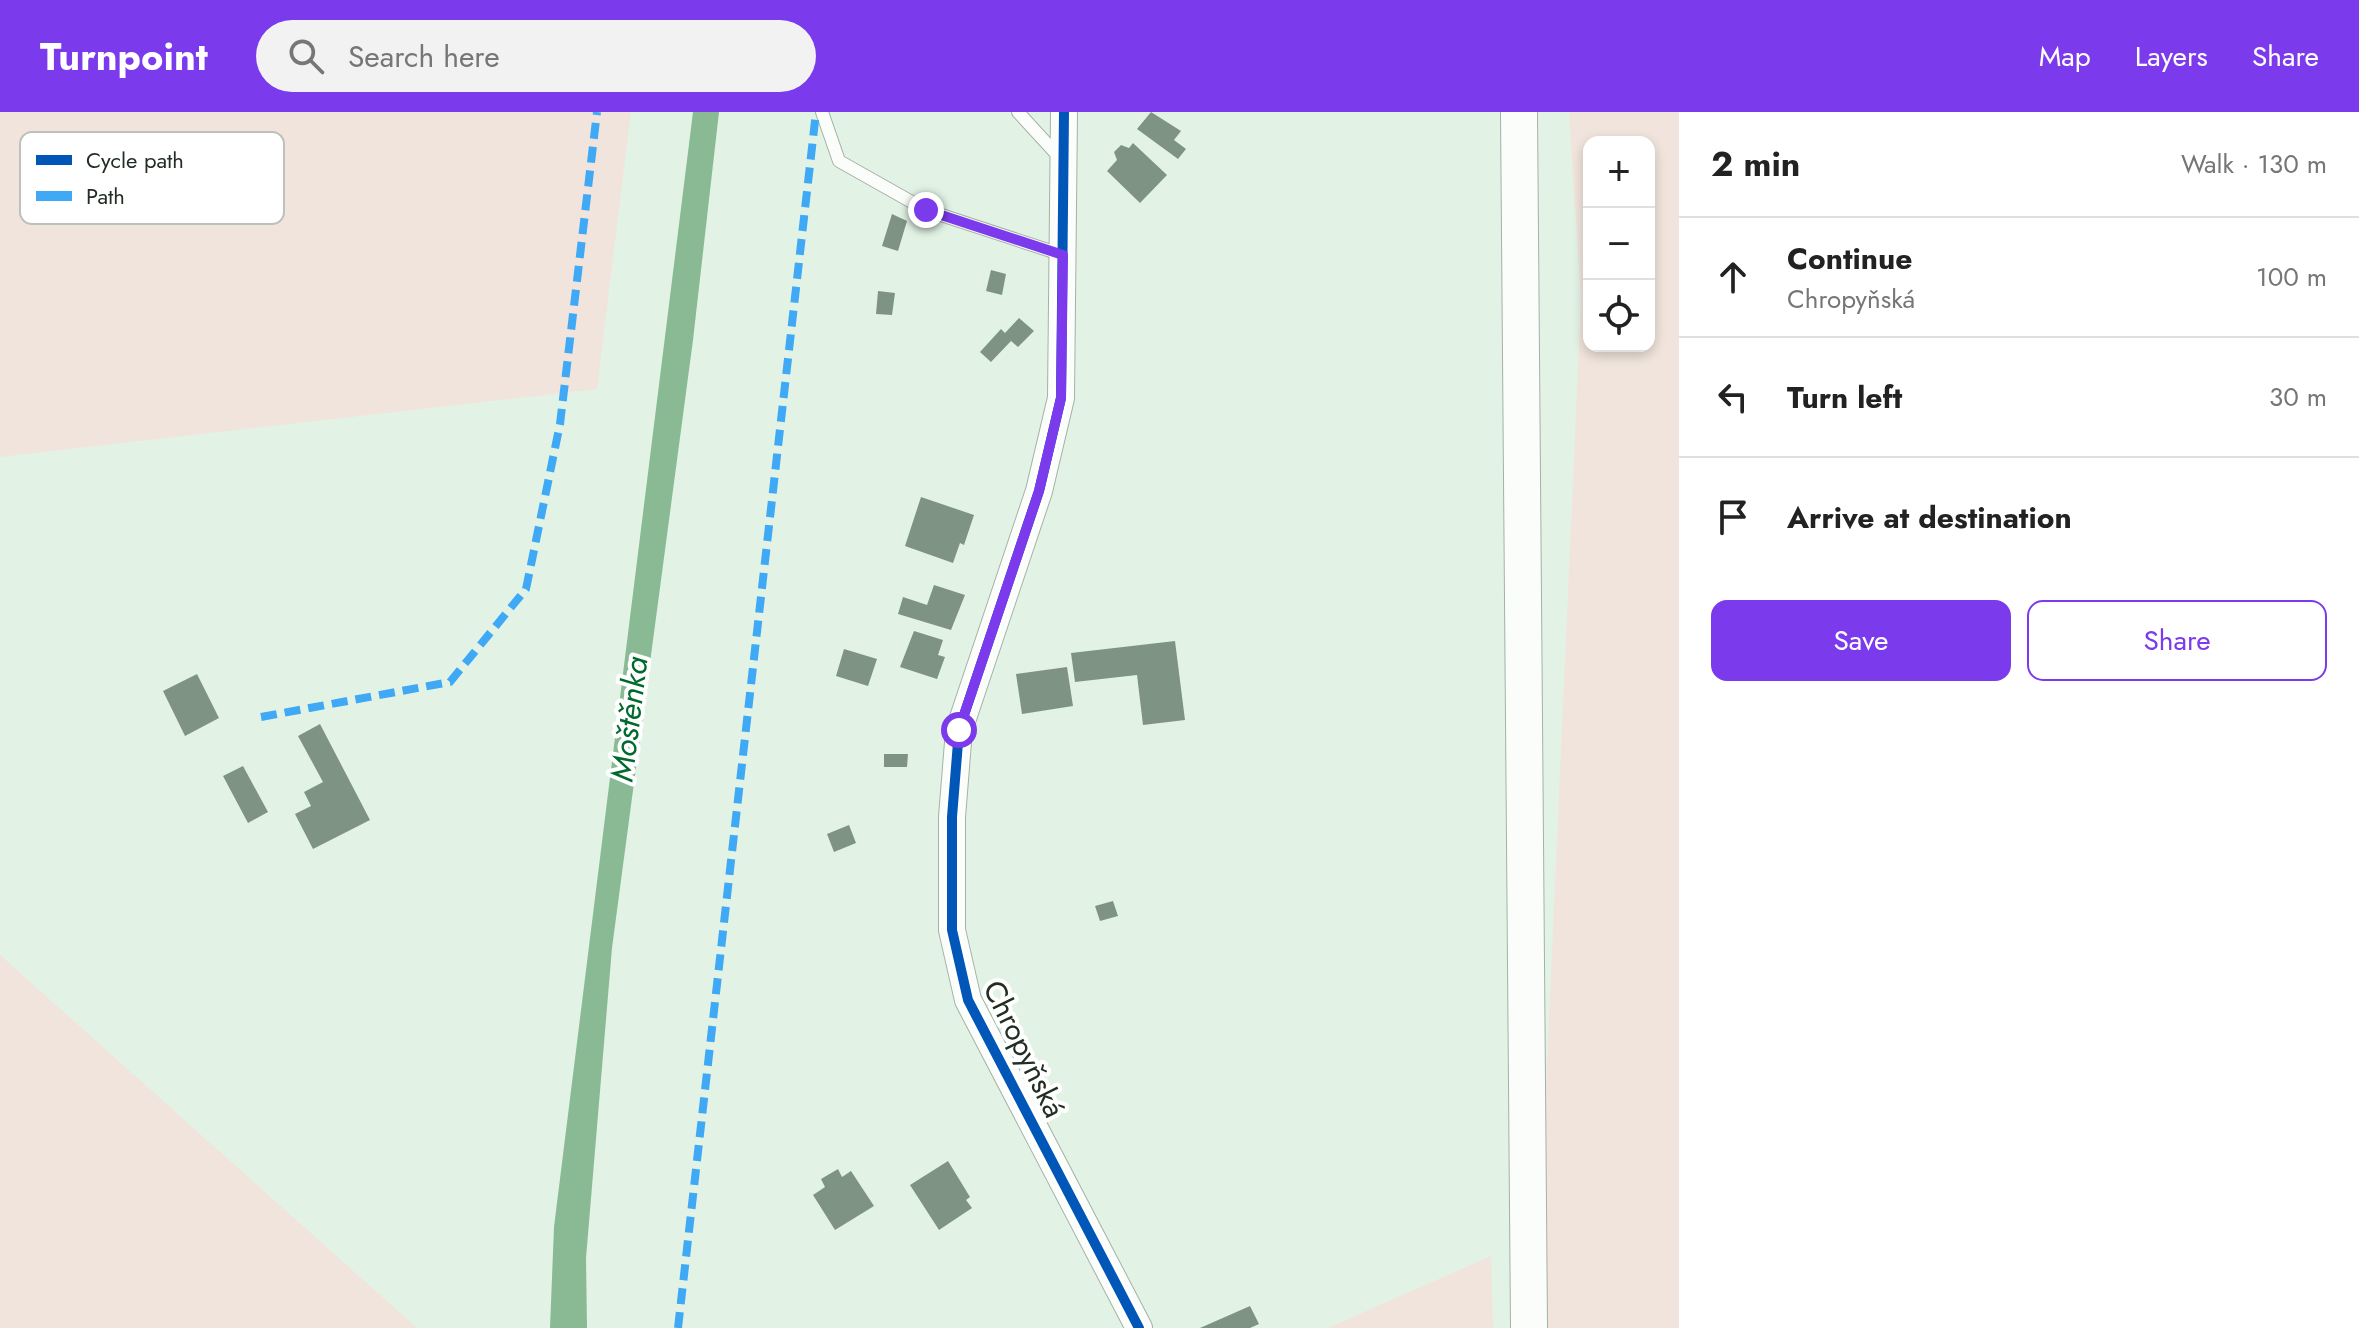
<!DOCTYPE html>
<html lang="en">
<head>
<meta charset="utf-8">
<style>
  body { margin:0; font-family:Jost,sans-serif; background:#f2f2f2; color:#222 }
  .controls { position:absolute; right:24px; top:24px; display:grid; overflow:hidden; border-radius:16px; box-shadow:0 4px 12px #0003 }
  .controls button { width:72px; height:72px; display:grid; place-items:center; padding:0; border:0; border-bottom:2px solid #e0e0e0; background:#fff; color:#222; font:40px sans-serif }
  .stop { position:absolute; width:24px; height:24px; margin:-18px; border:6px solid #7c3aed; border-radius:50%; background:#fff }
  .stop.end { background:#7c3aed; border-color:#fff; box-shadow:0 2px 8px #0008 }
  .list { margin:0; padding:0; list-style:none }
  h2 { display:flex; justify-content:space-between; align-items:center; height:104px; margin:0; padding:0 32px; font-size:34px }
  h2 small { font-size:26px; font-weight:400; color:#767676 }
  .list li { display:grid; grid-template-columns:52px 1fr auto; gap:24px; align-items:center; box-sizing:border-box; height:120px; padding:0 32px; border-top:2px solid #e0e0e0 }
  .list b { display:block; font-size:30px; white-space:nowrap }
  .list p { margin:0; font-size:26px; white-space:nowrap; color:#767676 }
  .list em { font-size:26px; font-style:normal; color:#767676 }
  .actions { display:flex; gap:16px; padding:24px 32px }
  .actions a { flex:1; padding:18px 0; border:2px solid #7c3aed; border-radius:16px; text-align:center; font-size:28px; color:#7c3aed }
  .actions .main { background:#7c3aed; color:#fff }
  .icon { flex:none; width:44px; height:44px; fill:none; stroke:currentColor; stroke-width:2; stroke-linecap:round; stroke-linejoin:round }
  .map { position:relative; flex:none; width:1679px; height:1216px; overflow:hidden }
  header { display:flex; align-items:center; gap:48px; box-sizing:border-box; height:112px; padding:0 40px; background:#7c3aed; color:#fff }
  header strong { font-size:38px }
  nav { display:flex; gap:44px; margin-inline-start:auto; font-size:28px }
  .search { width:560px; height:72px; background:#f2f2f2; display:flex; align-items:center; gap:20px; box-sizing:border-box; padding:0 28px; border-radius:44px; color:#767676; font-size:30px }
  main { display:flex }
  aside { flex:1; background:#fff }
  .map>svg:first-child { display:block }
  .green { fill:#f0e4dc; fill-rule:evenodd }
  .water { fill:#89ba93 }
  .building { fill:#7f9384 }
  .lines { fill:none; stroke-linecap:round; stroke-linejoin:round }
  .service-casing { stroke:#a4b1a6; stroke-width:14 }
  .minor-casing { stroke:#a4b1a6; stroke-width:28 }
  .secondary-casing { stroke:#a4b1a6; stroke-width:38 }
  .service { stroke:#fbfdfb; stroke-width:12 }
  .minor { stroke:#fbfdfb; stroke-width:26 }
  .secondary { stroke:#fbfdfb; stroke-width:36 }
  .quiet { stroke:#3fa9f5; stroke-width:8; stroke-dasharray:16 8; stroke-linecap:butt }
  .cycleway-casing { stroke:#fff; stroke-width:15 }
  .cycleway { stroke:#0057b8; stroke-width:10 }
  .route { stroke:#7c3aed; stroke-width:10 }
  .labels { text-anchor:middle; stroke-width:8; stroke-linejoin:round; paint-order:stroke }
  .street-label { font-size:30px; fill:#222d24; stroke:#fff }
  .water-label { font-size:32px; font-style:italic; fill:#006a2c; stroke:#fff }
  .key { fill:#fff; stroke:#bdc0bd; stroke-width:2 }
  .key-label { font-size:22px; fill:#222d24 }
</style>
</head>
<body>
<header>
<strong>Turnpoint</strong>
<div class="search"><svg class="icon" aria-label="search" viewBox="0 0 24 24"><circle cx="10" cy="10" r="6"/><path d="M15 15l6 6"/></svg>Search here</div>
<nav><a>Map</a><a>Layers</a><a>Share</a></nav>
</header>
<main>
<div class="map">
<svg width="1679" height="1216" viewBox="0 0 1679 1216">
  <rect width="100%" height="100%" fill="#e2f3e5"/>
  <path class="green" d="M0,0h631l-34,277 -597,68z
    M1569,0h110v1216h-133l-6,-108 41,-920zM1589,30h60v204h-60z
    M0,843l417,373h-417z
    M1491,1144l2,72h-165z"/>
  <path class="water" d="M693,0h26l-26,228 -81,608 -26,310 1,70h-37l4,-101z"/>
  <path class="building" d="M1151,0l30,19 -7,9 12,9 -8,10 -41,-30z
    M1133,31l34,32 -27,28 -33,-32 10,-11 -3,-8 7,-7 8,3z
    M892,102l15,7 -9,30 -16,-5z
    M991,158l15,4 -4,21 -16,-4z
    M878,179l17,2 -3,22 -16,-1z
    M1019,206l15,13 -16,16 -7,-6 -20,21 -11,-10 21,-23 4,4z
    M921,385l53,18 -10,30 -4,-2 -7,20 -48,-17z
    M934,473l31,10 -14,35 -53,-16 5,-17 24,8z
    M914,519l29,9 -5,15 7,2 -8,22 -37,-12z
    M1175,529l10,79 -42,5 -6,-50 -62,7 -4,-29z
    M844,537l33,10 -9,27 -32,-10z
    M1067,555l6,39 -51,8 -6,-40z
    M197,562l22,44 -34,18 -22,-45z
    M320,612l50,96 -57,29 -18,-35 16,-8 -7,-14 19,-10 -25,-46z
    M884,642h24l-1,13h-23z
    M243,654l25,46 -20,11 -25,-47z
    M849,713l7,18 -22,9 -7,-18z
    M1113,789l5,15 -18,5 -5,-15z
    M948,1049l22,36 -4,3 6,8 -33,22 -29,-45z
    M838,1057l4,8 9,-6 23,35 -39,24 -22,-35 12,-8 -4,-8z
    M1250,1194l9,18 -9,4h-50z"/>
  <g class="lines">
    <g class="service-casing">
      <path id="service" d="M822,0l17,49 87,49 137,45
        M1018,0l43,47"/>
    </g>
    <g class="minor-casing">
      <path id="minor" d="M1064,0l-3,286 -22,93 -80,239 -7,87v113l16,70 171,328"/>
    </g>
    <g class="secondary-casing">
      <path id="secondary" d="M1519,0l10,1216"/>
    </g>
    <use href="#service" class="service"/>
    <use href="#minor" class="minor"/>
    <use href="#secondary" class="secondary"/>
    <path class="quiet" d="M261,605l189,-35 76,-93 34,-165 37,-312
      M678,1216l138,-1216"/>
    <g class="cycleway-casing">
      <path id="cycleway" d="M1064,0l-3,286 -22,93 -80,239 -7,87v113l16,70 171,328"/>
    </g>
    <use href="#cycleway" class="cycleway"/>
  </g>
  <g class="lines">
    <path class="route" d="M926,98l137,45 -2,143 -22,93 -80,239"/>
  </g>
  <g class="labels">
    <g class="street-label">
      <text transform="translate(1024 937) rotate(64)" y="10">Chropyňská</text>
    </g>
    <g class="water-label">
      <text transform="translate(629 607) rotate(-83)" y="11">Moštěnka</text>
    </g>
  </g>
  <rect x="20" y="20" width="264" height="92" rx="12" class="key"/>
  <rect x="36" y="43" width="36" height="10" fill="#0057b8"/>
  <rect x="36" y="79" width="36" height="10" fill="#3fa9f5"/>
  <g class="key-label">
    <text x="86" y="56">Cycle path</text>
    <text x="86" y="92">Path</text>
  </g>
</svg>
<div class="controls">
<button>+</button>
<button>−</button>
<button><svg class="icon" aria-label="locate" viewBox="0 0 24 24"><circle cx="12" cy="12" r="6"/><path d="M12 2v4M12 18v4M2 12h4M18 12h4"/></svg></button>
</div>
<div class="stop" style="left:959px;top:618px"></div>
<div class="stop end" style="left:926px;top:98px"></div>
</div>
<aside>
<h2>2 min<small>Walk · 130 m</small></h2>
<ul class="list">
<li><svg class="icon" aria-label="ahead" viewBox="0 0 24 24"><path d="M12 20V5M6 11l6-6 6 6"/></svg><div><b>Continue</b><p>Chropyňská</p></div><em>100 m</em></li>
<li><svg class="icon" aria-label="left" viewBox="0 0 24 24"><path d="M17 20v-9H6M10 6l-5 5 5 5"/></svg><div><b>Turn left</b></div><em>30 m</em></li>
<li><svg class="icon" aria-label="arrive" viewBox="0 0 24 24"><path d="M6 21V4h12l-3 4 3 4H6"/></svg><div><b>Arrive at destination</b></div></li>
</ul>
<div class="actions"><a class="main">Save</a><a>Share</a></div>
</aside>
</main>
</body>
</html>
